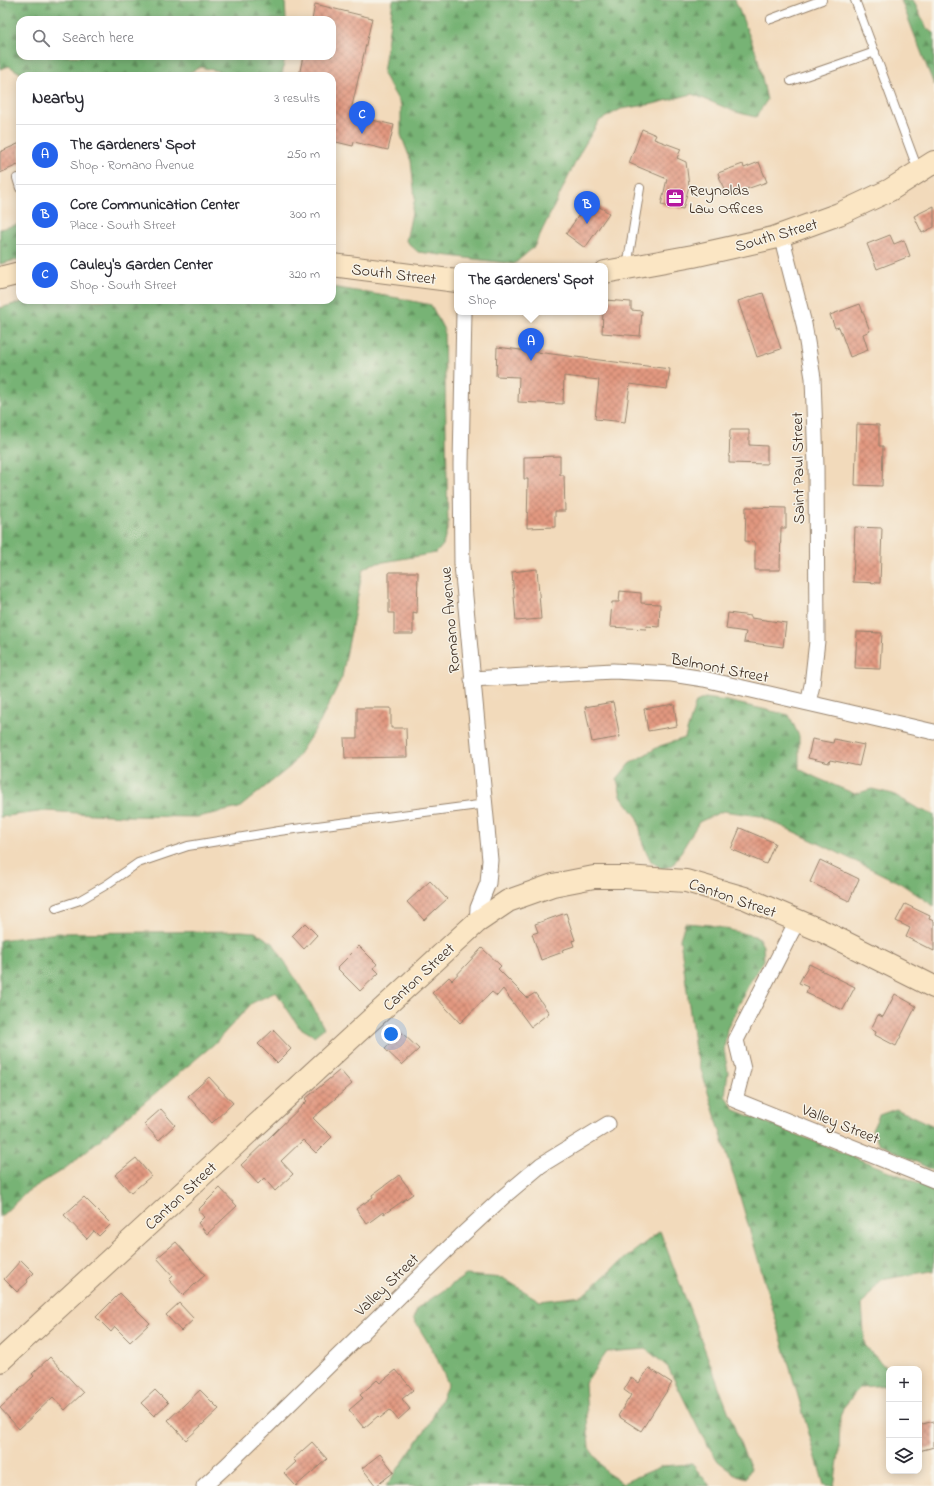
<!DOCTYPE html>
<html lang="en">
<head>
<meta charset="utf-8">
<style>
  body { margin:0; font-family:"Indie Flower",sans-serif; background:#f2f2f3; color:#2b2b33 }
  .controls { position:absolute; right:12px; bottom:12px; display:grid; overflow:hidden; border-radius:8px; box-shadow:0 2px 10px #0003 }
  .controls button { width:36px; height:36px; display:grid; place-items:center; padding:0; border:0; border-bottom:1px solid #e1e1e2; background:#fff; color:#2b2b33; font:20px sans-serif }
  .you { position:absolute; left:391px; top:1034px; width:14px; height:14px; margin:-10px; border:3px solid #fff; border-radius:50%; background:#1a73e8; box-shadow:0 0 0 6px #1a73e833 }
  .badge { display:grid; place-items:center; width:26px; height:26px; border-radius:50%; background:#2563eb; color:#fff; font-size:13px; font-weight:700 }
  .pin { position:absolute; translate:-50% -33px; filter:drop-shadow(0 1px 2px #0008) }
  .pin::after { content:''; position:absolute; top:21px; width:14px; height:12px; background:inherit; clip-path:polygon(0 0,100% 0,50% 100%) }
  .popup { position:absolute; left:454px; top:263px; width:154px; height:52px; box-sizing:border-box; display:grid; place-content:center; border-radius:8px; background:#fff; filter:drop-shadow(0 1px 3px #0005); font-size:13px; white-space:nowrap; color:#7c7c81 }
  .popup b { font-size:15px; color:#2b2b33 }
  .popup::after { content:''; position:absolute; left:50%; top:100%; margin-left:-8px; border:8px solid transparent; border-top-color:#fff }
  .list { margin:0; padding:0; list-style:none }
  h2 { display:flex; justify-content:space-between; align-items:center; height:52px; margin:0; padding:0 16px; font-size:17px }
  h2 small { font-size:13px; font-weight:400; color:#7c7c81 }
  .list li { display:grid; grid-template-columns:26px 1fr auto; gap:12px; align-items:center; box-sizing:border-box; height:60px; padding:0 16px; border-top:1px solid #e1e1e2 }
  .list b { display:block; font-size:15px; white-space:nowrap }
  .list p { margin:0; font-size:13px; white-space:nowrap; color:#7c7c81 }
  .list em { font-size:13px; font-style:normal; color:#7c7c81 }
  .icon { flex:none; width:22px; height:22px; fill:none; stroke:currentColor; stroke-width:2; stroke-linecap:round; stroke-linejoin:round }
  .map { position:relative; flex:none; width:934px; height:1486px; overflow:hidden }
  .search { position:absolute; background:#fff; box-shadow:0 2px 10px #0003; left:16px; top:16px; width:320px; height:44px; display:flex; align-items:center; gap:10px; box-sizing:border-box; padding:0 14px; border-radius:12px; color:#7c7c81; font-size:15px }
  .panel { position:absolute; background:#fff; box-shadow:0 2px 10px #0003; left:16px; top:72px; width:320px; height:232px; border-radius:12px }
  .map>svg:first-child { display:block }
  .forest { fill:url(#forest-firs); stroke:#596e49 }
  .building { fill:url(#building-cross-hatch) }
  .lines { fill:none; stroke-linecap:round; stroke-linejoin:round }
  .lane-casing { stroke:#96826c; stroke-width:10 }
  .street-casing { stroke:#96826c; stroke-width:17 }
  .secondary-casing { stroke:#96826c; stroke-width:24 }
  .lane { stroke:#fff; stroke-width:8 }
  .street { stroke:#fff; stroke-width:15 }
  .secondary { stroke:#fbe6c4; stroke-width:22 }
  .labels { text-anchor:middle; stroke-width:3; stroke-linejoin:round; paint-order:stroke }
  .poi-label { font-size:16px; fill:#3b2a1e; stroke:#f7f3e8; text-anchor:start }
  .street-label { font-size:16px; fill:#3b2a1e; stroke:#f7f3e8 }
</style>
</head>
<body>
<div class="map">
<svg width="934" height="1486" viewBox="0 0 934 1486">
  <defs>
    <pattern id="forest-firs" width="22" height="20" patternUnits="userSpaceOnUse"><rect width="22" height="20" fill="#77b374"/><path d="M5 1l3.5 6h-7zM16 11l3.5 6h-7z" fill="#63925f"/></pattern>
    <pattern id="building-cross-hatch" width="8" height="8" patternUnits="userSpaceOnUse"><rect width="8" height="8" fill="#e29880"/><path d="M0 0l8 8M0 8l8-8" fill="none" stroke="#b87c68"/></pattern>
  </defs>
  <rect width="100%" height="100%" fill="#f7f3e8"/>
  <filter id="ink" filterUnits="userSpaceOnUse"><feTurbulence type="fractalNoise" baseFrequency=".025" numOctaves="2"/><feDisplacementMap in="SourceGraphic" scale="8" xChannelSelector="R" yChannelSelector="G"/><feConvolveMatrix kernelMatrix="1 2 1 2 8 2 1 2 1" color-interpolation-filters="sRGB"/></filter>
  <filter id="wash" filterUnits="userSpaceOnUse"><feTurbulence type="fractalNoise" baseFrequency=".012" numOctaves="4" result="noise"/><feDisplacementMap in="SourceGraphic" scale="16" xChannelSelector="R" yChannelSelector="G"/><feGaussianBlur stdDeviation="0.9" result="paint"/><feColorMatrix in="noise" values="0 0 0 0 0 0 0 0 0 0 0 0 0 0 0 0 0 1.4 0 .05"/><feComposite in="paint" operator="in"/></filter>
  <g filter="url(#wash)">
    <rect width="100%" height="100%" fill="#f2dabb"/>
    <path class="forest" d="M0,0h285l1,20h-266v36h265l-3,20h-59l-1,-4 -22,-5 -17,9h-158l-16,-10 -9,3z
      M393,0h342l22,55 10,45 -11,17 -20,-5 -44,-18 -39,10 -32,5 -22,12 -18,30 -47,96 -20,17 -96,-12 -12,-11 9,-43 -4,-37 -10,-26v-30l-18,-31z
      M901,0h12l14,29 7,4v52z
      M20,224v35l-20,5v-35z
      M332,287l66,11 33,7 13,25 4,196 -5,19 -7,8 -64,11 -9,5 -21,108 -22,45 -29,44 -52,42 -42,9 -72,-1 -80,-5 -45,6v-509l29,-8h303z
      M705,698l22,3 62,14 10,21v33l18,9 38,16 17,-5 21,5 24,14 17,7v91l-34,-23 -82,-40 -58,-27 -37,-5 -24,11 -26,43 -11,4 -11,-8 -8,-16 -5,-27 -17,-22 -4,-17 12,-15 31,-18 25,-8 11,-36z
      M685,923l25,2 48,12 5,9 1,14 -14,22 -23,47 -3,21 4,22 -3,24 10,14 199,79v83l-4,-1 -49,9 -19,24 3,42 24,25v14l-29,2 -17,21 -3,9 -1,37 -5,32 -10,-1 -86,-295 -43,-140 -15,-111z
      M241,931l14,1 18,11 37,59 14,26 -10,8 -15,-9 -23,-35 -24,11 -38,41 -147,123 -39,24 -28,26v-277l59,-7z
      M896,1109l38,17v45l-56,-28 -6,-13 7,-15z
      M660,1231l84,222 7,15 -5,10 -10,-3 -18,-14 -16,-25 -34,-69 -22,-18 -39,3 -22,31 4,65 18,25 16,10 39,-17 30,-2 18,22h-324l44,-63 18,-39 -13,-30 -22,-36 6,-11 47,-32 37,3 37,23 42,-5 36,-32z"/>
    <g id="blocks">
      <path class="building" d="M315,4l57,14 -22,97 44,10 -6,25 -34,-8 -1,4 -21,-5v-65h-33l4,-20h29v-36h-20z
        M642,129l14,6 -2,4 27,10 -4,9 9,4 3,24 -6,23 -22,-4 6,-26 -38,-16z
        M20,143v21l-20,9v-21z
        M759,162l8,20 -41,14 -8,-23 25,-9 1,4z
        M589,200l20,13 -24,35 -19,-14z
        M934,206v21l-12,6 -8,-17z
        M890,235l4,9 10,-4 6,16 -33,13 -10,-25z
        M763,293l18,56 -24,8 -19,-56z
        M605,300l26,2v8l11,1 -2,25 -38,-3 1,-21h2z
        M860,304l10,27 -7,3 5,16 -18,7 -11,-30 -4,1 -5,-13z
        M497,347l173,22 -3,20 -37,-5 -5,38 -30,-3 4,-39 -35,-4 -1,28 -45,-2 1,-25 -23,-1z
        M857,424l22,1v21h4l-1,40 -27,-1z
        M730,430h19v15l18,1v18l-38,-1z
        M560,456v19h4l1,36h-10v16l-28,1 1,-49h-4v-22z
        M746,507l40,1v20h-5l-1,42h-25v-28l-10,-1z
        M855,527l27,1 -2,55 -27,-1z
        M537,569l4,50 -25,2 -4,-49z
        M389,572h29l-1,41 -4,-1v22h-19v-21h-5z
        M620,591l21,2v10l19,1 -1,23 -12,-1 -1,3 -36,-2 2,-25h7z
        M728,613l23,3v2l35,5 -3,24 -39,-5 2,-10 -20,-3z
        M857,632l25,1 -2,36 -25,-1z
        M613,702l7,35 -28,5 -7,-35z
        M674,704l3,22 -29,5 -4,-22z
        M357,708h34v20h15l1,29 -62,1 -1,-20h13z
        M812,739l21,4 1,-4 30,6 -5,21 -29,-6 -1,3 -21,-5z
        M740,828l35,15 -9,21 -35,-15z
        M820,860l39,19 -10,22 -39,-19z
        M430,881l17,18 -23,21 -17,-18z
        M905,904l25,12 -1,3 5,2v30l-28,-14 4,-9 -14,-7z
        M566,913l9,27 -3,1 2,5 -12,4 1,2 -22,8 -9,-26 6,-2 -3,-8z
        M305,923l12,12 -13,14 -12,-13z
        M359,946l18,18 -3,4 5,5 -19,18 -23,-23z
        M482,948l19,18 -3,3 29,29 8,-5 14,20 -18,14 -28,-38 -6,7 -5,-4 -32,31 -28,-30 17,-16 3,3z
        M809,964l46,23 -12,23 -37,-17 2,-6 -9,-4z
        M895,994l21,12 -20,40 -21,-11 1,-3 -5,-3 7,-14 5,2z
        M273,1030l18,19 -14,14 -19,-19z
        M401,1032l18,17 -17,16 -17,-16z
        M340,1070l12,14 -39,34 19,19 -16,16 -13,-13 -22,21 12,13 -18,17 -11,-13 -6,6 -17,-19 66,-64 -2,-2z
        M209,1077l24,26 -21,20 -24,-27z
        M161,1109l14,16 -16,15 -15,-16z
        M136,1158l15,18 -20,17 -16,-18z
        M399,1175l14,19 -29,20 -1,-2 -16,12 -11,-15 17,-12 -1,-2z
        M220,1188l17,18 -30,28 -9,-11 6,-6 -6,-7z
        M84,1197l27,27 -12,12 -5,-5 -7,8 -23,-24z
        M176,1242l29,33 -22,20 -14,-15 4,-4 -16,-18z
        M21,1260l13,13 -7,7 1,2 -11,10 -13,-13z
        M120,1293l30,30 -20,19 -15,-15 -4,5 -15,-15z
        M179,1303l15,16 -13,12 -15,-16z
        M50,1357l33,36 -18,17 -12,-13 -34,32 -19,-21 34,-32 -2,-2z
        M649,1368l23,15 -31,48 -23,-15 13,-21 -7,-5 7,-12 8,5z
        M396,1370l17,20 -11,9 8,10 -12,11 -8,-10 -10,8 -2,-2 -14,12 -15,-18 14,-12 -3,-3 17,-15 3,3z
        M155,1390l13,13 -14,13 -13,-13z
        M200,1390l19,19 -33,31 -18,-20z
        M934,1421v26l-15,4v-26z
        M312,1442l15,17 -31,27 -12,-13 12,-11 -3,-3z
        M380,1454l14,18 -18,14 -14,-18z"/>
    </g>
  </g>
  <g filter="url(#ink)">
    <use href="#blocks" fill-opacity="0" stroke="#96826c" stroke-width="1"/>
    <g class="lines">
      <g class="lane-casing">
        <path id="lane" d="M855,0l63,170
          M771,19l51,-19
          M791,81l84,-29
          M17,178l3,10
          M627,267l13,-79
          M56,908l24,-8 26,-15 32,-22 50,-17 91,-15 207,-27"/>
      </g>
      <g class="street-casing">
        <path id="street" d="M781,235l23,89 9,54 3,88 1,175 -5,44 -4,18
          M464,312l-3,152 1,101 28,295 -2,23 -10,25 -1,14
          M472,679l141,-8 59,3 32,5 230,53
          M797,921l-61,119 7,29 -8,31 199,80
          M204,1486l22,-20 235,-230 42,-39 38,-32 67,-41"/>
      </g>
      <g class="secondary-casing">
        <path id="secondary" d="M332,265l125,16
          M605,272l88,-16 80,-18 66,-24 51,-24 44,-28
          M0,278l20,-5
          M0,1361l477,-439 31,-21 45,-16 41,-8h31l61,4 59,17 79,34 110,55"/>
      </g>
      <use href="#lane" class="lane"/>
      <use href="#street" class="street"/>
      <use href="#secondary" class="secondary"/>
    </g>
  </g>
  <defs>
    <g id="office-square" transform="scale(1)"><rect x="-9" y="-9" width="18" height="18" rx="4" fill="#b5179e" stroke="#f7f3e8"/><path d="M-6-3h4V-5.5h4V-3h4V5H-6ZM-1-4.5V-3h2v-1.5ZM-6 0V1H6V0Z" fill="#fff"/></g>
  </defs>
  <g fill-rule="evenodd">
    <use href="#office-square" x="675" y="198"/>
  </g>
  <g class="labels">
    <g class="poi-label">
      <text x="689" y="195">Reynolds<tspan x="689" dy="18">Law Offices</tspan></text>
    </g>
    <g class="street-label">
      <text transform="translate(776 234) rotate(-16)" y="6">South Street</text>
      <text transform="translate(394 273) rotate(7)" y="6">South Street</text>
      <text transform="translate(797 468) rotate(-91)" y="6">Saint Paul Street</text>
      <text transform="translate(449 620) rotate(-95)" y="6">Romano Avenue</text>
      <text transform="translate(720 667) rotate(11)" y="6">Belmont Street</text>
      <text transform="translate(733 897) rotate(19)" y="6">Canton Street</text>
      <text transform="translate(418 976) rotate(-43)" y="6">Canton Street</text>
      <text transform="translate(841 1123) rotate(22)" y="6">Valley Street</text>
      <text transform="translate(180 1195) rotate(-43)" y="6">Canton Street</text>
      <text transform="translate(386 1284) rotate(-44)" y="6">Valley Street</text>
    </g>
  </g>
</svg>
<div class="controls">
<button>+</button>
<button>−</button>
<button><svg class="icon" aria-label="layers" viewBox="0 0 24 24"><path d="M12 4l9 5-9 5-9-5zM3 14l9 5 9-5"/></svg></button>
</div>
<div class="you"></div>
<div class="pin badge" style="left:531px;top:361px">A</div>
<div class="popup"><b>The Gardeners' Spot</b>Shop</div>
<div class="pin badge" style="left:587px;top:224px">B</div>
<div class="pin badge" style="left:362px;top:134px">C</div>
<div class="search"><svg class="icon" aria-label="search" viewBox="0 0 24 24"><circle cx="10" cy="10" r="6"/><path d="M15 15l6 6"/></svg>Search here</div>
<section class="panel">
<h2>Nearby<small>3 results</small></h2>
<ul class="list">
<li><span class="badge">A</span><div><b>The Gardeners' Spot</b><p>Shop · Romano Avenue</p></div><em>250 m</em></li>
<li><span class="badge">B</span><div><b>Core Communication Center</b><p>Place · South Street</p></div><em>300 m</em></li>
<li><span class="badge">C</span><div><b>Cauley's Garden Center</b><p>Shop · South Street</p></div><em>320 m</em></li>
</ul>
</section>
</div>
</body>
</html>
